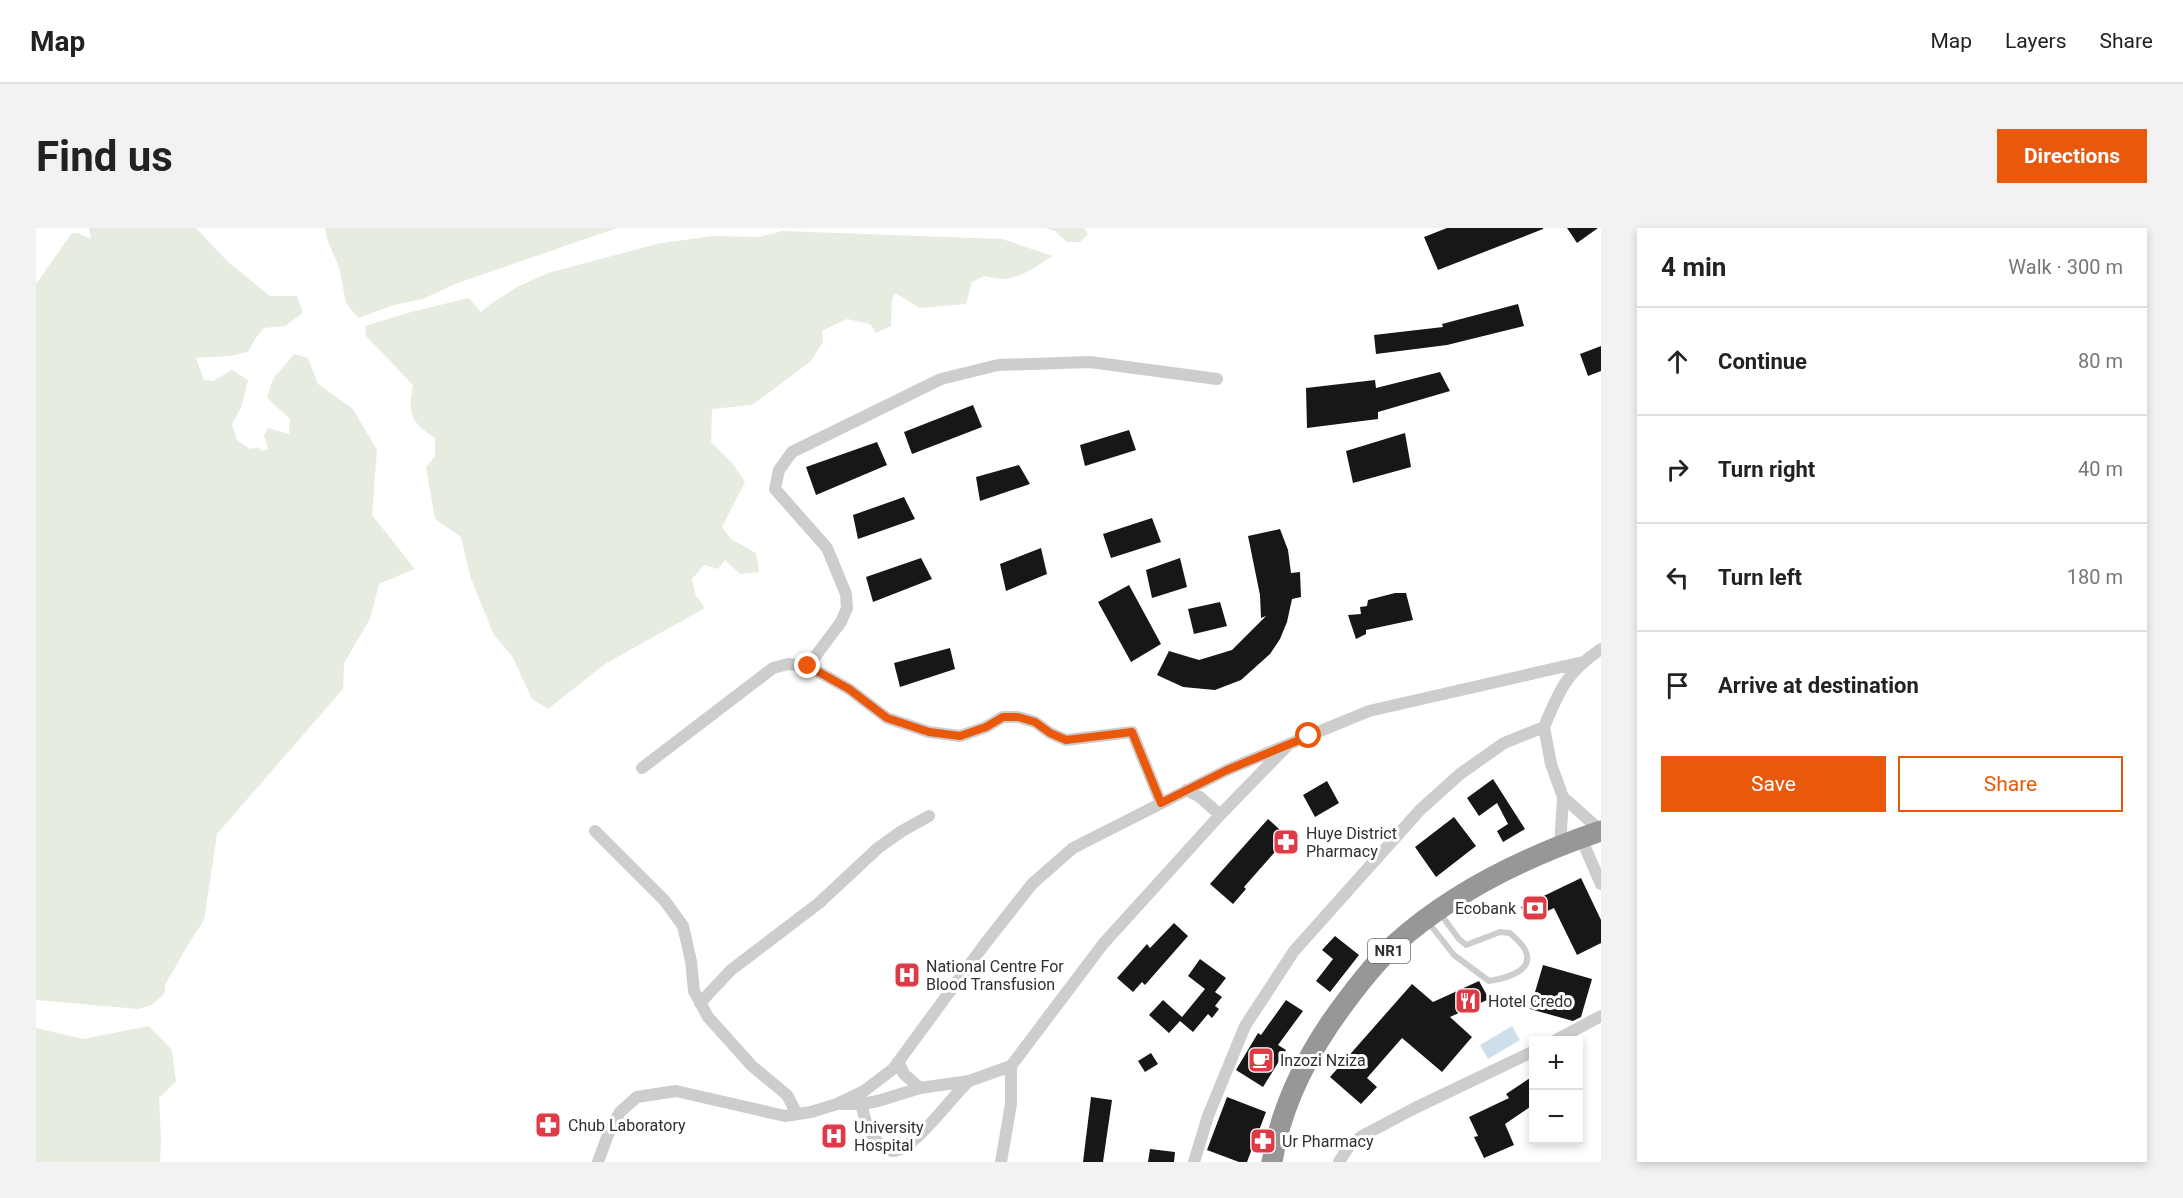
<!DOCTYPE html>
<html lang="en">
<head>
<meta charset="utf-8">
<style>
  body { margin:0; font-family:Roboto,sans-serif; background:#f2f2f2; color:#222 }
  .controls { position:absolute; right:18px; bottom:18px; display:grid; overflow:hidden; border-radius:0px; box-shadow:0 3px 9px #0003 }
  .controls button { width:54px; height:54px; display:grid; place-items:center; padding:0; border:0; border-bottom:2px solid #e0e0e0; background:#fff; color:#222; font:30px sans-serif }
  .stop { position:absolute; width:18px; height:18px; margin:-14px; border:4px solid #ea580c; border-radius:50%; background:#fff }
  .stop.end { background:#ea580c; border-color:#fff; box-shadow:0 2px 6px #0008 }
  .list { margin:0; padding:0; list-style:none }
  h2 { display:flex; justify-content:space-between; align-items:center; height:78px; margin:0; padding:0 24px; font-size:26px }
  h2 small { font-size:20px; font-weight:400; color:#767676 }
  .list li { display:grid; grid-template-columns:39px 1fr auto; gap:18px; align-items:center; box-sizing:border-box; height:108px; padding:0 24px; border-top:2px solid #e0e0e0 }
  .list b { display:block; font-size:22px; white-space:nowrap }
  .list em { font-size:20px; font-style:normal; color:#767676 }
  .actions { display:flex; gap:12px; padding:18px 24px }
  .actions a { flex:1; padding:14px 0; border:2px solid #ea580c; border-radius:0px; text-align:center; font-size:21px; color:#ea580c }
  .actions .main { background:#ea580c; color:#fff }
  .icon { flex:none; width:33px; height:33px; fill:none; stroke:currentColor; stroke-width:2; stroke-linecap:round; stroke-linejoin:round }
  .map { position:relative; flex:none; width:1565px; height:934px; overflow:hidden; border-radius:0px }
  header { display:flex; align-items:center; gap:36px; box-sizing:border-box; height:84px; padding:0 30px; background:#fff; border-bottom:2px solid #e0e0e0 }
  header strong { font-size:28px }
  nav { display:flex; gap:33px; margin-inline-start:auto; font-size:21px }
  .intro { display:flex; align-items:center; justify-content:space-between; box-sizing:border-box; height:144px; padding:0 36px }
  h1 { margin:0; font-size:42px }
  .button { padding:15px 27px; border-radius:0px; background:#ea580c; color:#fff; font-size:21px; font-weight:700 }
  main { display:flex; gap:36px; padding:0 36px }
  aside { flex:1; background:#fff; border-radius:0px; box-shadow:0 3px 9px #0003 }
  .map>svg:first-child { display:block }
  .green { fill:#e6ecdf }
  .water { fill:#ccdfeb }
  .building { fill:#171717 }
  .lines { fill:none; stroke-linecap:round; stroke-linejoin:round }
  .lane { stroke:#cdcdcd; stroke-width:6 }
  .street { stroke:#cdcdcd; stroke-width:12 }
  .highway { stroke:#979797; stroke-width:21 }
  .route { stroke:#ea580c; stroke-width:8 }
  .labels { text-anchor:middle; stroke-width:6; stroke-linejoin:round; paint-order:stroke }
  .shield { fill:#fff; stroke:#6e6e6e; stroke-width:1.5 }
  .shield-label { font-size:15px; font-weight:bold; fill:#303030 }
  .poi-label { font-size:16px; fill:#303030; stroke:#fff; text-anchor:start }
</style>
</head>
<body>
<header>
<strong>Map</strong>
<nav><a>Map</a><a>Layers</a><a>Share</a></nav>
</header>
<div class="intro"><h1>Find us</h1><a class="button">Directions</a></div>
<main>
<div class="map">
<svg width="1565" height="934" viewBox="0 0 1565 934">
  <rect width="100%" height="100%" fill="#fff"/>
  <path class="green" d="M53,0h107l32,34 42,34h27l6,17 -18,13 -21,2 -9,11 -7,13 -19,4 -33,2 8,22 9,1 19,-11 16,10 -6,25 -10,20 5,15 13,9 7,-2 5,4 6,-2 -4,-13 4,-8 21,6 1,-15 -23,-21 6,-19 21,-25 14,4 10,26 35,25 24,41 -5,65 43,54 -36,15 -9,35 -26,44 -1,26 -126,145 -13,86 -15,23 -24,42v8l-13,12 -14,4 -102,-9v-716l35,-50 7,-1 13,6z
    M289,0h332h-40l-162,56 -32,15 -29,6 -36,13 -12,-15 -7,-36 -12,-28z
    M1009,0h39l4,6 -8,8h-13l-12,-11z
    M746,3l220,8 51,17c-23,14 -40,29 -68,20l-13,6 -6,22 -46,4 -25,-15 -3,7 -1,26 -15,7 -6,-9 -23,-5 -25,12 1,11 -12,19 -37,28 -22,16 -40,4 -1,33 22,22 12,18 -23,45 9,12 25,14 3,19 -19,2 -15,-14 -7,9 -14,-4 -12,14 3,15 10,14 -100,56 -57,45 -16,-10 -20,-43 -18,-21 -24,-59 -9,-39 -26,-18 -9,-52 9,-11v-18c-25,-17 -27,-23 -22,-53l-47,-49 -1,-10 46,-14 58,-14 12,14 8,-7 28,-18 31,-14 109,-29 54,-8 48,1z
    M113,798l23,24 4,31 -17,17 2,40 -1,24h-124v-134l47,11z"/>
  <path class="water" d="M1476,798l8,14 -32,19 -8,-14z"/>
  <path class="building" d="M1411,0h96v1l-105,41 -14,-33z
    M1531,0h31l-21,15z
    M1482,76l6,22 -77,19 -71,9 -2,-19 69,-8 -1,-3z
    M1565,118v25l-13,5 -8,-22z
    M1404,144l10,19 -72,21v7l-71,9 -1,-40 69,-8 1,8z
    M937,177l9,22 -70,27 -8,-22z
    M1093,202l7,20 -51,16 -5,-21z
    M1369,205l6,34 -58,16 -7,-32z
    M841,214l10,23 -71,30 -10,-28z
    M983,237l11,19 -50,17 -4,-24z
    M868,269l11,22 -57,20 -5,-24z
    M1116,290l9,24 -50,16 -8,-24z
    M1244,301l8,21 3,23 9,-1 1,25 -9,2 -5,23 -7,17 -10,15 -29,26 -26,10 -32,-3 -26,-12 12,-24 30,9 33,-10 34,-34 -5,2 -1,-23 -12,-59z
    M1005,320l6,26 -41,17 -6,-27z
    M885,330l11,21 -59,23 -7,-25z
    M1144,330l7,29 -35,11 -6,-28z
    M1093,357l32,59 -30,18 -33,-60z
    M1359,365h11l7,27 -47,10v4l-10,5 -8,-24 13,-1 -1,-7 7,-1 1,-6z
    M1184,374l7,24 -33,8 -6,-25z
    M914,420l5,21 -55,18 -6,-24z
    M1457,551l32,50 -22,13 -6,-11 11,-7 -11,-21 -18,13 -12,-18z
    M1291,553l12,22 -24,14 -12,-22z
    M1418,589l22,29 -40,31 -21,-30z
    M1232,591l20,18 -44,50 2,2 -13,15 -23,-20z
    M1545,650l20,42v23l-24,12 -23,-47 -26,12 -7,-13z
    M1138,695l14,13 -43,49 -3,-3 -9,10 -16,-14 30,-34 3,4z
    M1299,708l24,19 -29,37 -14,-11 17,-22 -11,-9z
    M1164,731l26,19 -11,14 7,5 -7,9 4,3 -7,9 -4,-4 -15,18 -13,-11 -11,12 -20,-18 14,-15 19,17 23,-28 -17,-13z
    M1507,737l49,14 -11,38 -8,4 -43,-12z
    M1443,753l10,18 -39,18 22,20 -30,35 -40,-34 -35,40 10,9 -16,17 -31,-27 82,-93 21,18z
    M1250,772l17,11 -25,34 8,5 -23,37 -27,-17 22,-37 3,2z
    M1115,825l7,11 -13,8 -7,-11z
    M1497,848v29l-28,19 9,21 -30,13 -10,-21 4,-1 -9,-19 40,-19 -3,-4z
    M1055,869l21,3 -9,62h-20z
    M1191,869l39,15 -19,50h-8l-32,-12z
    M1114,921l25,3 -1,10h-26z"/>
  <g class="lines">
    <path class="lane" d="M1392,694l26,33 35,26c13,-2 45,-9 37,-29 -2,-7 -11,-14 -16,-19l-10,-1 -34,13 -7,-6 -20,-27"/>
    <path class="street" d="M772,438l33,-44 6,-14 -1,-14 -19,-46 -52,-59 4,-19 13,-18 149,-73 57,-14 92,-3 127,17
      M1508,499l7,37 12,33 -3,50
      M606,540l131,-100 15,-4 20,2 41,23 38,29 42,14 31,4 26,-9 17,-10h15l17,5 15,11 16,7 66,-8 29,71
      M1150,562l14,7 20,18
      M1527,569l38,34
      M559,603l70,70 18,25 8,35 3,30 14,26 44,49 35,29 10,19
      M1545,610l20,46
      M664,775l31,-33 88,-67 59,-55 24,-17 27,-15
      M1520,812l45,-24
      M862,834l6,12 16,14
      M805,876h20l17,-3 42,-13 49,-7 42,-15
      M825,876c3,10 5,23 11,31 5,7 13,16 22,16 20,-1 58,-55 75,-70
      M562,934l12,-33 10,-17 17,-15 39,-6 109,25 26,-4 26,-8 27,-13 29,-22 91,-124 48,-61 41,-36 154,-78 62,-26
      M965,934l10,-58v-38l92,-122 117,-129 69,-71 80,-33 214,-49
      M1158,934l14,-46 37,-90 49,-75 126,-141 40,-36 44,-31 40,-16c16,-38 22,-54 57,-78
      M1303,934l10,-16 13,-10 53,-28 119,-57"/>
    <path class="highway" d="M1236,934c8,-51 29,-95 57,-137 20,-29 41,-57 66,-81 59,-53 132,-88 206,-113"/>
  </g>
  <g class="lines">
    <path class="route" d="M772,438l41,23 38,29 42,14 31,4 26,-9 17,-10h15l17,5 15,11 16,7 66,-8 29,71 66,-33 82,-34"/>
  </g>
  <defs>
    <g id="pharmacy-square" transform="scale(1.35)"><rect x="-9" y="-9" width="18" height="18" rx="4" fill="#dd3b47" stroke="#fff"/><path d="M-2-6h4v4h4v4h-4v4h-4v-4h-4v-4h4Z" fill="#fff"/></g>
    <g id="bank-square" transform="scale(1.35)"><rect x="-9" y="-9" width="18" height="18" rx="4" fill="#dd3b47" stroke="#fff"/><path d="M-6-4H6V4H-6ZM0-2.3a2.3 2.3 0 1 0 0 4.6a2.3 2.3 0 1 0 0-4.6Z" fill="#fff"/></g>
    <g id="hospital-square" transform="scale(1.35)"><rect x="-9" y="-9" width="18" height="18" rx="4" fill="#dd3b47" stroke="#fff"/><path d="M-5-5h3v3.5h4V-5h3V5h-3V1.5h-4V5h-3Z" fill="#fff"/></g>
    <g id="restaurant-square" transform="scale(1.35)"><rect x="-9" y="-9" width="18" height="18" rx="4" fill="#dd3b47" stroke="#fff"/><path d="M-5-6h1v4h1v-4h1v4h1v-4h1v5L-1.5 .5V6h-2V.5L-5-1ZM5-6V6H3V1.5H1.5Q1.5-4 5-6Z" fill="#fff"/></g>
    <g id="cafe-square" transform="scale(1.35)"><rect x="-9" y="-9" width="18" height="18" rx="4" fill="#dd3b47" stroke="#fff"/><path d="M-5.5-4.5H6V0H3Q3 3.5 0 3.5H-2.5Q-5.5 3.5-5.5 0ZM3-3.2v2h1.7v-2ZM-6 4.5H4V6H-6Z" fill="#fff"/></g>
  </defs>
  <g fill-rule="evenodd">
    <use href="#pharmacy-square" x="1250" y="614"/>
    <use href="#bank-square" x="1499" y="680"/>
    <use href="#hospital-square" x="871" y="747"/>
    <use href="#restaurant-square" x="1432" y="773"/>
    <use href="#cafe-square" x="1225" y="832"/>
    <use href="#pharmacy-square" x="512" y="897"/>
    <use href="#hospital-square" x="798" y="908"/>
    <use href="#pharmacy-square" x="1227" y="913"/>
  </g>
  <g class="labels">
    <rect class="shield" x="1332" y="711" width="42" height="24" rx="4.5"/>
    <g class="shield-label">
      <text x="1353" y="728">NR1</text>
    </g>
    <g class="poi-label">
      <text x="1270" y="611">Huye District<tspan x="1270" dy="18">Pharmacy</tspan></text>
      <text x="1480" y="686" text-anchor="end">Ecobank</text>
      <text x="890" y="744">National Centre For<tspan x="890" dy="18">Blood Transfusion</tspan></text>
      <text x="1452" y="779">Hotel Credo</text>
      <text x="1244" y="838">Inzozi Nziza</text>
      <text x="532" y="903">Chub Laboratory</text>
      <text x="818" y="905">University<tspan x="818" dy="18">Hospital</tspan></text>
      <text x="1246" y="919">Ur Pharmacy</text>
    </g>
  </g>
</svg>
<div class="controls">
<button>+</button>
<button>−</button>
</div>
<div class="stop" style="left:1273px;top:508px"></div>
<div class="stop end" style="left:772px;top:438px"></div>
</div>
<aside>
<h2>4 min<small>Walk · 300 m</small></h2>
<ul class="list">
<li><svg class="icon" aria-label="ahead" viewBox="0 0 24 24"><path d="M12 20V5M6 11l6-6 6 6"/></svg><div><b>Continue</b></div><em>80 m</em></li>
<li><svg class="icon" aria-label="right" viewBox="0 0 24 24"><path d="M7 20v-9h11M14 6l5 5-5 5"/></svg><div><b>Turn right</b></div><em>40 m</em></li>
<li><svg class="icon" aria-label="left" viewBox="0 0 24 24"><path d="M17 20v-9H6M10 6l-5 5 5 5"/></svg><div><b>Turn left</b></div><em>180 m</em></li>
<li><svg class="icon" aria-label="arrive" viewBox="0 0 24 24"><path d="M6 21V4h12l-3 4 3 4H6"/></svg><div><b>Arrive at destination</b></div></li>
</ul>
<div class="actions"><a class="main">Save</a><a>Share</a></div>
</aside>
</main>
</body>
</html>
